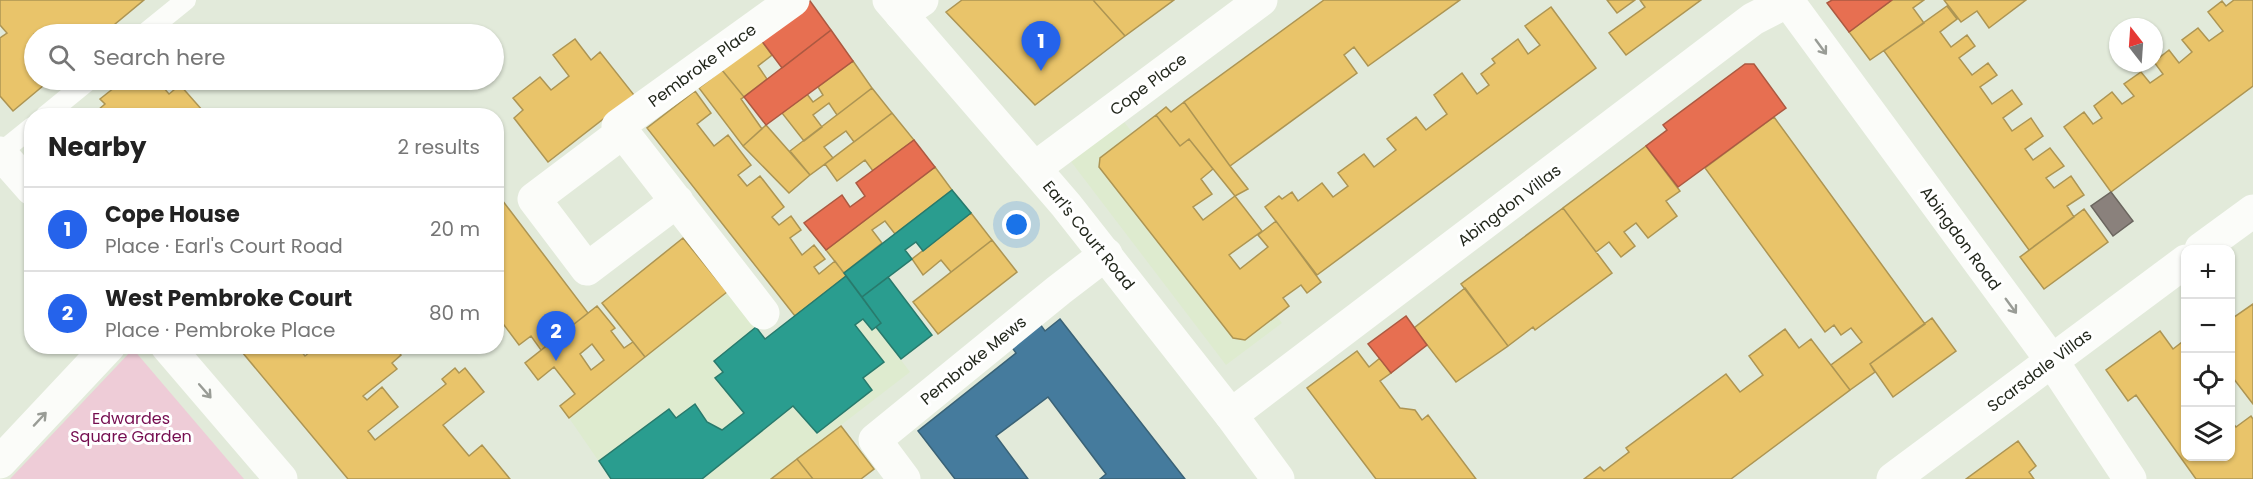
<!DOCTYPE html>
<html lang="en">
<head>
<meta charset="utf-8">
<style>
  body { margin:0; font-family:Poppins,sans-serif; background:#f6f6f6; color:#222 }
  .controls { position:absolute; right:18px; bottom:18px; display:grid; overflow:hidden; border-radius:12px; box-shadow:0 2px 4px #0004 }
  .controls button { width:54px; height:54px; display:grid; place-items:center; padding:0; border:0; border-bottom:2px solid #e0e0e0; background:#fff; color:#222; font:30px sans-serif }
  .compass { position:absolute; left:2109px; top:18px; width:54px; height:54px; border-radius:50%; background:#fff; box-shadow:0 2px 4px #0004; rotate:343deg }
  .you { position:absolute; left:1017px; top:225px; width:21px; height:21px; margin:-15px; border:4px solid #fff; border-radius:50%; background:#1a73e8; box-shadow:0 0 0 9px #1a73e833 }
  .badge { display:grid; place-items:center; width:39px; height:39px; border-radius:50%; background:#2563eb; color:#fff; font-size:20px; font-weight:700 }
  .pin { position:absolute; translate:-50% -50px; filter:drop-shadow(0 2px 3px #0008) }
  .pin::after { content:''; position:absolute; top:32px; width:21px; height:18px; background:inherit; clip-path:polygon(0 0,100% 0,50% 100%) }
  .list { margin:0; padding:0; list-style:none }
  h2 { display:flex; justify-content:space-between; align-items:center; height:78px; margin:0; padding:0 24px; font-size:26px }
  h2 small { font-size:20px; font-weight:400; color:#767676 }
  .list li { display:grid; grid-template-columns:39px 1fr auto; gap:18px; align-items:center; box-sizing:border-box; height:84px; padding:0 24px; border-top:2px solid #e0e0e0 }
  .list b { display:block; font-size:22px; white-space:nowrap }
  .list p { margin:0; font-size:20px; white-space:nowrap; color:#767676 }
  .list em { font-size:20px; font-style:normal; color:#767676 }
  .icon { flex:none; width:33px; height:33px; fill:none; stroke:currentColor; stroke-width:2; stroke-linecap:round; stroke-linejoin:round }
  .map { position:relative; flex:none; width:2253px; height:479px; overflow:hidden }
  .search { position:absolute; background:#fff; box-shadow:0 2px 4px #0004; left:24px; top:24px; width:480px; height:66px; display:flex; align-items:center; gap:15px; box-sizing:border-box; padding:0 21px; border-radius:33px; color:#767676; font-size:22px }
  .panel { position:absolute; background:#fff; box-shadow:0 2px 4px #0004; left:24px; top:108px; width:480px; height:246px; border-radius:24px }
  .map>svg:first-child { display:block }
  .built { fill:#deebcf }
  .green { fill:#eeccd7 }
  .homes { fill:#e9c46a; stroke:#ad9553; stroke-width:1.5; fill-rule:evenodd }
  .shops { fill:#e76f51; stroke:#ac5941; stroke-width:1.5 }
  .schools { fill:#2a9d8f; stroke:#287a6c; stroke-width:1.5 }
  .public { fill:#457b9d; stroke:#3a6276; stroke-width:1.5 }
  .industry { fill:#8a817c; stroke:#6b665f; stroke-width:1.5 }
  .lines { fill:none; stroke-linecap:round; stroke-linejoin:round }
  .lane { stroke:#fbfcf9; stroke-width:20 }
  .street { stroke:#fbfcf9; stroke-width:33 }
  .secondary { stroke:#fbfcf9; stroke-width:33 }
  .oneway { stroke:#999c96 }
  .labels { text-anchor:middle; stroke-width:6; stroke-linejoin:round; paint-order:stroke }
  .street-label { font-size:16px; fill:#22271c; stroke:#fff }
  .park-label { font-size:16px; fill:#750d50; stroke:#fff }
</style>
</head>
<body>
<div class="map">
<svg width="2253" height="479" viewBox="0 0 2253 479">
  <rect width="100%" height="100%" fill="#e2eada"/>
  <path class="built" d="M1121,118l161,205 -56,42 -157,-206z
    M846,276l35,47 -5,4 34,45 -139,107h-160l-42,-61 158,-126 38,47z"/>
  <path class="green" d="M133,349l111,130h-234z"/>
  <path class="homes" d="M0,0h144l-41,34h-69v46h16l-37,31 -13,-15v-58l7,-5 -7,-8z
    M962,0h131l32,36 -90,69 -89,-93z
    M1093,0h81l-49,36z
    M1324,0h136l-92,66 -14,-19 -10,8 13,18 -127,93 -46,-64z
    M1607,0h28l-18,13z
    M1640,0h61l-75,55 -17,-22 36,-26z
    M1892,0h32l-11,8 11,15 -54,37 -21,-28z
    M1944,0h82l-37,28 -12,-17 -16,11z
    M2234,0h19v86l-142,106 -47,-65 20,-15 9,12 9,-6 -8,-12 18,-14 10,12 12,-8 -10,-12 17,-12 9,11 13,-9 -9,-12 15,-12 10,13 13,-11 -10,-12 16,-12 11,13 14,-10 -15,-19 14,-11 4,5z
    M1947,6l10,13 -17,13 11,15 16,-12 8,11 -16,12 13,17 16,-12 9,12 -17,12 12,17 20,-14 10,14 -19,14 9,13 19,-13 12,18 -18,13 8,11 17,-12 14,18 -18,12 8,10 17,-12 13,19 -17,11 7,11 -45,33 -145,-199z
    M1551,7l45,61 -279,207 -52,-68 14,-11 3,3 10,-7 6,9 24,-18 11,14 15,-11 -10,-13 26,-19 10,13 22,-17 -9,-11 29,-22 10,13 21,-16 -13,-19 28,-22 15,21 12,-9 -8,-11 14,-11 -3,-4 26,-20 10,15 12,-9 -15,-19z
    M575,39l16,21 9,-8 34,43 -86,67 -34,-44 9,-8 -10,-12 27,-21 11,13 18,-14 -16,-21z
    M761,40l11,15 -14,11 9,13 -23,18 -22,-27z
    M853,61l19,27 -35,27 -8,-12 -16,12 9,12 -18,14 -22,-28 25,-19 6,8 10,-7 -5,-8z
    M722,70l22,27 -3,2 21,30 -19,17 -44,-58z
    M124,80h33l12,14 11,-9 23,26 -4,5h-108l14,-12 -5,-5z
    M872,88l20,25 -38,29 -8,-11 -22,16 9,11 -23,17 -20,-24z
    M695,91l16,22 -14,11 17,22 14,-11 23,30 -13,10 9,11 13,-10 24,31 -12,10 7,8 12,-9 10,14 -11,8 12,17 12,-10 11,14 -11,8 5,7 16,-13 11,15 -51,40 -148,-188z
    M1184,102l46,64 18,23 -13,7 -46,-57 -9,7 -24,-31 10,-8 5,5z
    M892,113l22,27 -41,31 -8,-11 -28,21 -12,-17z
    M1156,115l24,31 9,-7 24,30 -12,10 11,15 -19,13 10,13 32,-24 27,35 -33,24 11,14 28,-22 -10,-12 18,-14 45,61 -14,11 -6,-8 -18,13 6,8 -44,34 -12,-2 -134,-171 1,-9z
    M1774,117l151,207 -55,40 5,8 -25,18 -19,-25 31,-23 -11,-14 -10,7 -7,-10 -9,7 -120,-164z
    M766,125l44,50 -21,18 -46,-47z
    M1646,146l34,45 -14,10 11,15 -29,22 -12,-15 -12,9 11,14 -14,11 -12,-15 -13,10 -33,-44z
    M935,167l17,23 -57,44 -10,-13 -13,9 10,13 -38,30 -18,-23z
    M496,192l92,121 -47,37 -10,-14 -12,9 -21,-28 5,-4 -7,-9z
    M1563,208l49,65 -77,57 -2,-3 -25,19 -47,-62z
    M2084,209l24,33 -64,47 -24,-32z
    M971,213l21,27 -41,32 -10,-12 -18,15 -11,-16z
    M683,238l44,54 -82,65 -43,-54z
    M992,240l25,32 -79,62 -25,-32z
    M1465,288l43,58 -52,36 -42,-54z
    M2253,304v100l-23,-30v-54z
    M597,306l18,22 -4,3 13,17 9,-6 12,15 -76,61 -9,-12 15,-12 -21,-27 -16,13 -13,-17zM592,344l12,16 -13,10 -11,-16z
    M1932,318l24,33 -63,46 -23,-33z
    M1785,329l14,19 12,-9 39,51 -119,89h-147l16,-12 4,4 25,-19 -3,-4 100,-74 14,18 23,-17 -14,-19z
    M2160,331l13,18 13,-10v117h44v-36l6,7 15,-11 2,3v60h-57l-60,-84 -8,6 -22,-31z
    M237,346h60l8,10 12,-10h78l6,9 -9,8 5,6 -34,27 4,4 15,-13 16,20 -30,24 7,9 71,-56 -4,-5 13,-11 4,5 6,-5 19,24 -41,33 26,31 13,-11 28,34h-162z
    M1357,351l12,16 11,-9 11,15 -11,8 20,27 15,2 7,10 6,-5 48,64h-100l-69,-91z
    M841,426l33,43 -13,10h-48l-16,-20z
    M2018,441l18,25 -7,6 5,7h-68z
    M797,459l16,20h-42z"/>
  <path class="shops" d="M1832,0h60l-43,32 -22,-29z
    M810,1l21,29 -49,38 -21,-28z
    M831,30l22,31 -87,64 -22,-28z
    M1745,64h9l32,44 -108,79 -32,-41 21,-16 -4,-5z
    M914,140l21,27 -109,83 -22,-27 38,-28 8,12 15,-11 -9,-13z
    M1406,316l21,29 -36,28 -23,-29z"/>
  <path class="schools" d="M952,190l19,23 -48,38 -7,-9 -11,8 7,9 -50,38 -18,-24z
    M846,276l35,47 -9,7 -9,-11 -8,6 29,37 -21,16 9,12 -55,43 -24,-27 -91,73h-91l-12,-18 70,-52 7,9 19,-14 12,18 15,8 22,-17 -29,-35 8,-6 -9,-11 42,-34 9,12z
    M888,277l44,58 -31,24 -25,-32 5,-4 -19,-26z"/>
  <path class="public" d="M1060,319l125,160h-85l6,-5 -58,-77 -52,39 32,43h-73l-37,-48 98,-78 -5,-7 29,-22 5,7z"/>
  <path class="industry" d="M2111,192l22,29 -20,15 -22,-30z"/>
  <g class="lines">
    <path class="lane" d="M144,34l42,-34
      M45,116l44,-36
      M0,153l32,-26"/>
    <path class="street" d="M1787,0l265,361 78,118
      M901,14l21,-14
      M623,132l-89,67 53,70 90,-68
      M0,153l32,36
      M1035,168l226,-168
      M2201,249l52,-38
      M763,313l-145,-187 175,-126
      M167,346l114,133
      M1231,415l522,-396 37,-19
      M0,462l109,-116
      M904,479l-29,-39 184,-150 47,-36
      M1893,479l293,-218"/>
    <path class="secondary" d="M889,0l177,205 165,210 47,64"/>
  </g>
  <defs><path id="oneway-shaft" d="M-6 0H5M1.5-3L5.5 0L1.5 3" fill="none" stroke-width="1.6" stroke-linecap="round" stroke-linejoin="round" transform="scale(1.5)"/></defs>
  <g class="oneway">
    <use href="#oneway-shaft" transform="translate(1821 47) rotate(54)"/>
    <use href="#oneway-shaft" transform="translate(2011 306) rotate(54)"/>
    <use href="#oneway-shaft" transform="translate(205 391) rotate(49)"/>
    <use href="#oneway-shaft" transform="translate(40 419) rotate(-47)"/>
  </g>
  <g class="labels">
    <g class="street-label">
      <text transform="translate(702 65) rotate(-36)" y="6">Pembroke Place</text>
      <text transform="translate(1148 84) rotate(-37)" y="6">Cope Place</text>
      <text transform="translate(1509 205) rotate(-37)" y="6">Abingdon Villas</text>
      <text transform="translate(1089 235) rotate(51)" y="6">Earl's Court Road</text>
      <text transform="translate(1961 238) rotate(54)" y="6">Abingdon Road</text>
      <text transform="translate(973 360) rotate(-39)" y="6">Pembroke Mews</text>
      <text transform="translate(2039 370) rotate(-37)" y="6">Scarsdale Villas</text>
    </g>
    <g class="park-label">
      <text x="131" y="424">Edwardes<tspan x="131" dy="18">Square Garden</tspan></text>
    </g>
  </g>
</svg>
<div class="controls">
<button>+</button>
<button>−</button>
<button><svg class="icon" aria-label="locate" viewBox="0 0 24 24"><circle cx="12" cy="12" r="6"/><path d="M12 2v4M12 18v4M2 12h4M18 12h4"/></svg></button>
<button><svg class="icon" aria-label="layers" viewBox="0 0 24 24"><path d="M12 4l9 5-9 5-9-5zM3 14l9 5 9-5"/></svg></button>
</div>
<svg class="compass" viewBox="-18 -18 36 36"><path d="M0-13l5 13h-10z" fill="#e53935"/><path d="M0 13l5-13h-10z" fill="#767676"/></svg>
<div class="you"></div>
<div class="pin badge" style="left:1041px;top:71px">1</div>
<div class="pin badge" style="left:556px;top:361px">2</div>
<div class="search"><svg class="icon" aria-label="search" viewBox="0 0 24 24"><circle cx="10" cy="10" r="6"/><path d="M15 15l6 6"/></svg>Search here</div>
<section class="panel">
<h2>Nearby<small>2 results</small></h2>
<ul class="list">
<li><span class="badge">1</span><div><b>Cope House</b><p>Place · Earl's Court Road</p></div><em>20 m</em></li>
<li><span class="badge">2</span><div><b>West Pembroke Court</b><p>Place · Pembroke Place</p></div><em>80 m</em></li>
</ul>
</section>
</div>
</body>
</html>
